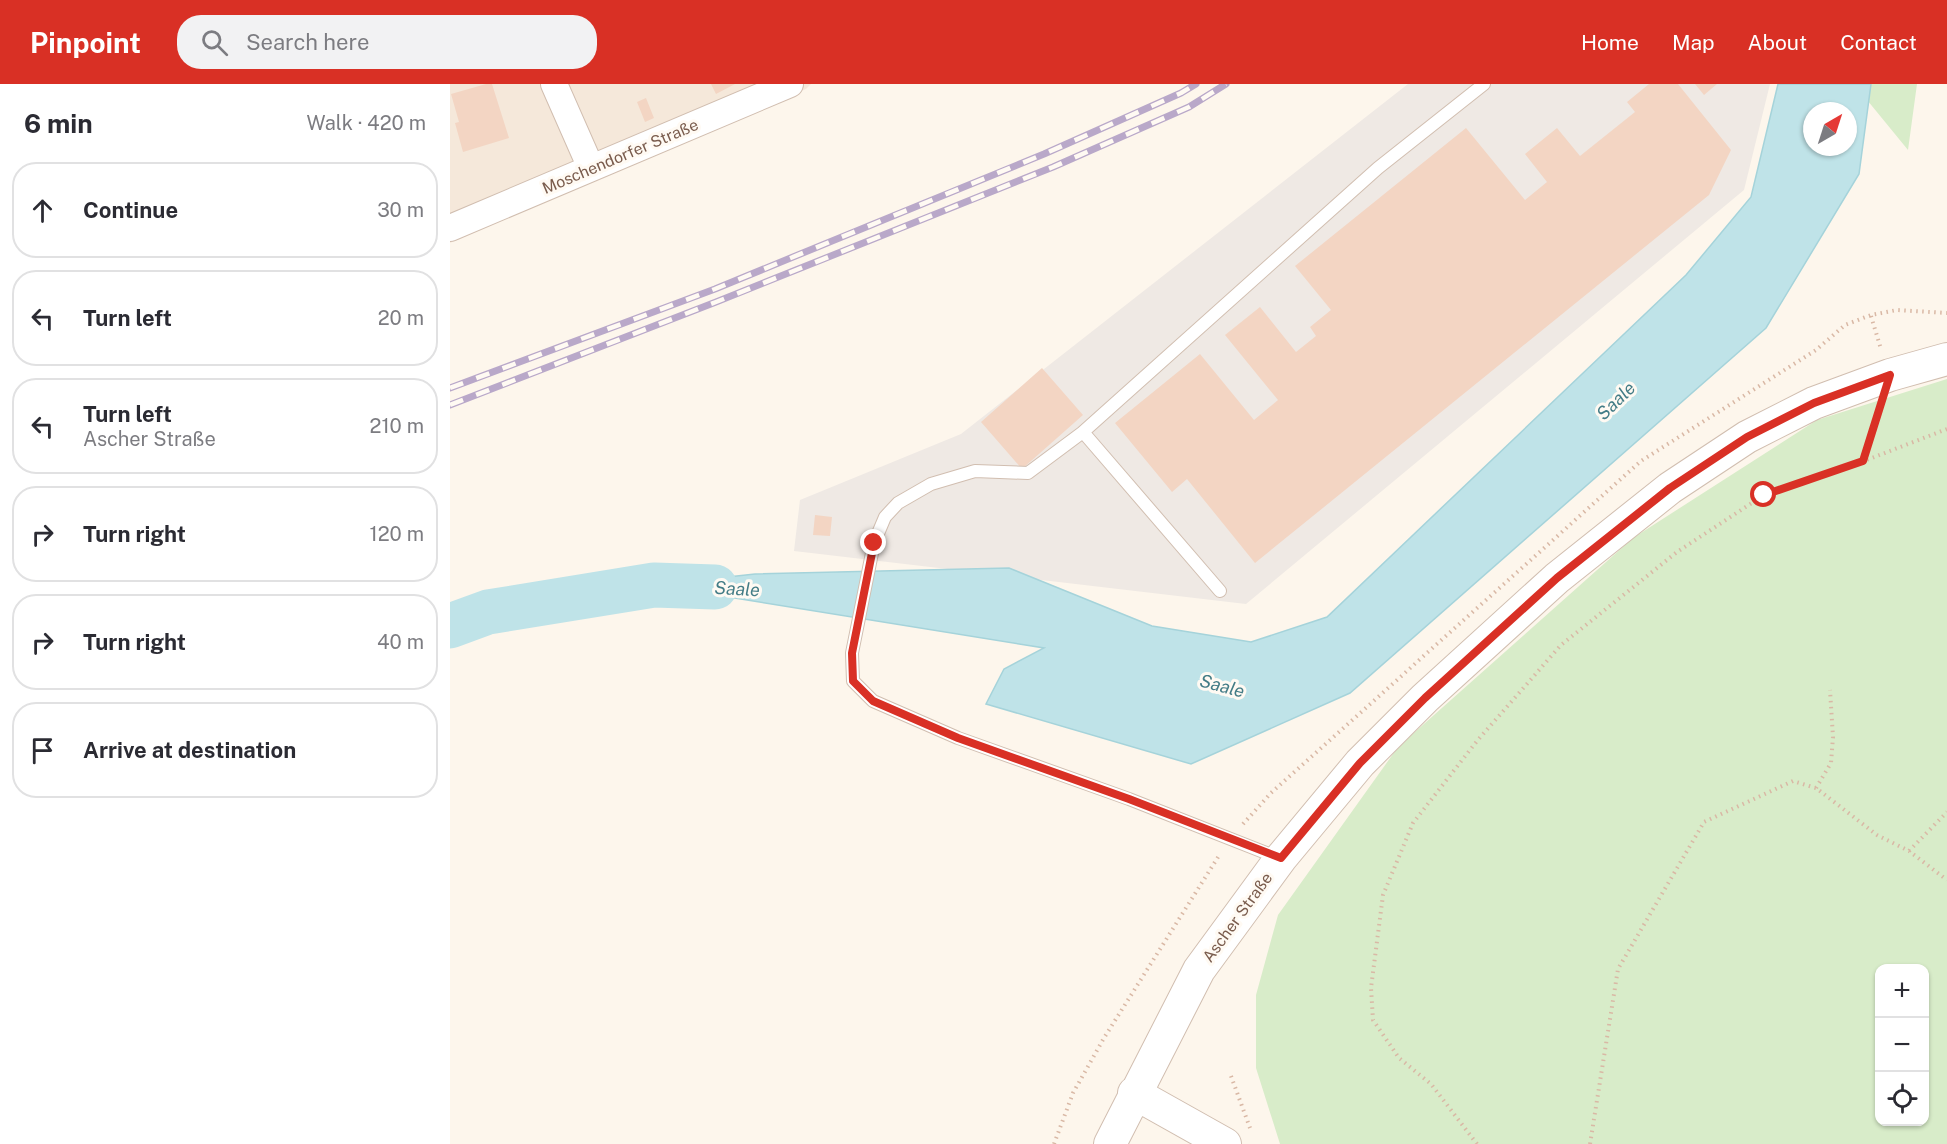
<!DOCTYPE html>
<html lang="en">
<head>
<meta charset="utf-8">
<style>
  body { margin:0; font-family:"Public Sans",sans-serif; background:#f2f2f3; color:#2b2b33 }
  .controls { position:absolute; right:18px; bottom:18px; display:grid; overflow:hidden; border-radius:12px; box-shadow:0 2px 4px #0004 }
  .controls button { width:54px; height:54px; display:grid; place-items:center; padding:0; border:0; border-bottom:2px solid #e1e1e2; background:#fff; color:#2b2b33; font:30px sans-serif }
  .compass { position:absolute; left:1353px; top:18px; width:54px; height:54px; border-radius:50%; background:#fff; box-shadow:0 2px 4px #0004; rotate:39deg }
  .stop { position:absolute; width:18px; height:18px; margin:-14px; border:4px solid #d93025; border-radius:50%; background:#fff }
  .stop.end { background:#d93025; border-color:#fff; box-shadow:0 2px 6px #0008 }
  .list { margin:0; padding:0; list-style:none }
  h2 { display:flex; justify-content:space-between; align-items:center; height:78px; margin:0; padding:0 24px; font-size:26px }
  h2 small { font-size:20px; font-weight:400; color:#7c7c81 }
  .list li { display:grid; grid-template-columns:39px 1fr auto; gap:18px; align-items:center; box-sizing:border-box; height:96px; margin:0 12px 12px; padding:0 12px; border:2px solid #e1e1e2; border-radius:24px }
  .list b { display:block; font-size:22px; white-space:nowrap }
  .list p { margin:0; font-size:20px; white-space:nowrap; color:#7c7c81 }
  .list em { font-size:20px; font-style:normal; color:#7c7c81 }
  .icon { flex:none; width:33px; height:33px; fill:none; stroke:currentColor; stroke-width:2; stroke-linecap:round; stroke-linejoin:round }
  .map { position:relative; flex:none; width:1497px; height:1060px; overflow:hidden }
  header { display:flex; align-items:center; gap:36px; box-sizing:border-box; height:84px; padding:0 30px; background:#d93025; color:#fff }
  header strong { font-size:28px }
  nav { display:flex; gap:33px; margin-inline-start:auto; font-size:21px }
  .search { width:420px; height:54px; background:#f2f2f3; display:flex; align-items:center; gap:15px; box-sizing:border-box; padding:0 21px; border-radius:24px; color:#7c7c81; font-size:22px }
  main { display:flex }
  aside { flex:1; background:#fff }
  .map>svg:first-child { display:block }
  .residential { fill:#f5e8da }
  .industrial { fill:#efe9e4 }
  .green { fill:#d8ecc9; fill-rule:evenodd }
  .water { fill:#bfe3e8; stroke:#a5d3da; stroke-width:1.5; fill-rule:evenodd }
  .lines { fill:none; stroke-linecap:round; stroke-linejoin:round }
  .river { stroke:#bfe3e8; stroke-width:45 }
  .building { fill:#f3d5c3 }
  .service-casing { stroke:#d1beb0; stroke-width:14 }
  .minor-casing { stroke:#d1beb0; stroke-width:28 }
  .tertiary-casing { stroke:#d1beb0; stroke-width:34 }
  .path { stroke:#d9b8a5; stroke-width:4; stroke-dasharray:1.5 4.5; stroke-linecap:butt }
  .service { stroke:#fff; stroke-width:12 }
  .minor { stroke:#fff; stroke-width:26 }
  .tertiary { stroke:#fff; stroke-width:32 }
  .rail-casing { stroke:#b9a8c9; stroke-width:7 }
  .rail { stroke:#fffaf3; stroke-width:4.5; stroke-dasharray:14; stroke-linecap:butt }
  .route { stroke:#d93025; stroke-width:8 }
  .labels { text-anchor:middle; stroke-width:6; stroke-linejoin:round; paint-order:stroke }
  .street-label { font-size:16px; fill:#7a5c4d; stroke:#fffaf3 }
  .water-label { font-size:18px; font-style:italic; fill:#437c86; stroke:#fffaf3 }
</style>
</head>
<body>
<header>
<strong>Pinpoint</strong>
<div class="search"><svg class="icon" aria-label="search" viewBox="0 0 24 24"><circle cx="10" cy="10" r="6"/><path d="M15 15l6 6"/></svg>Search here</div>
<nav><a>Home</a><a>Map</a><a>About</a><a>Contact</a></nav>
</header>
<main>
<aside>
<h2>6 min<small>Walk · 420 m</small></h2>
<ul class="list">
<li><svg class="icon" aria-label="ahead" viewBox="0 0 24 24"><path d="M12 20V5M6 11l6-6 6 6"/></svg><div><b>Continue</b></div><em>30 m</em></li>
<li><svg class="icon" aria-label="left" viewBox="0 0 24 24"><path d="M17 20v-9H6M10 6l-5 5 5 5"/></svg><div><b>Turn left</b></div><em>20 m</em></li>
<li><svg class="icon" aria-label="left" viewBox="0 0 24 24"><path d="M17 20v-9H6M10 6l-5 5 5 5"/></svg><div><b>Turn left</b><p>Ascher Straße</p></div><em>210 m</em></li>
<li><svg class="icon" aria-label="right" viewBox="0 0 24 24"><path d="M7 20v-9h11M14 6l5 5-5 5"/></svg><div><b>Turn right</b></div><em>120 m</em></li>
<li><svg class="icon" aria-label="right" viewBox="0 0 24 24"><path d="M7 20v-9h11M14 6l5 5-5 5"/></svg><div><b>Turn right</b></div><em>40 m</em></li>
<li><svg class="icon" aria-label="arrive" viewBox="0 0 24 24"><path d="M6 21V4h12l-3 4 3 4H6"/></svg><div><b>Arrive at destination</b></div></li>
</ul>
</aside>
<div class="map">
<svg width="1497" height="1060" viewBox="0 0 1497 1060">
  <rect width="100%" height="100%" fill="#fdf6ec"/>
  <path class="residential" d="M0,0h361l-5,5 -356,154z"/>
  <path class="industrial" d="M958,0h362l-26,106 -498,414 -452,-53 6,-51 161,-66z"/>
  <path class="green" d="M1404,0h63l-9,66z
    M1497,295v765h-667l-24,-76v-73l22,-80 120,-168 235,-209 184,-118zM1430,884h44v154h-44z"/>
  <path class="water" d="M1328,0h93l-12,90 -93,154 -416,365 -159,71 -205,-60 18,-35 40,-21 -390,-63 101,-11 254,-6 143,58 99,16 76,-25 359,-342 65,-78zM1362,27h36v36h-36z"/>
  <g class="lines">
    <path class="river" d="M0,542l38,-14 166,-27 61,2"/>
  </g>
  <path class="building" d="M36,0h6l17,54 -46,14 -8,-29 4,-1 -8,-28z
    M261,0h24l-19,10z
    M1199,0h29l53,66 -22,45 -454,368 -68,-84 -15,13 -57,-69 85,-69 54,66 24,-20 -53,-65 35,-28 36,45 20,-16 -6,-9 21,-17 -36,-44 171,-138 59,72 22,-18 -22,-28 32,-26 23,28 55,-44 -8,-10z
    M1245,0h22l-13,11z
    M196,14l8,20 -9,4 -8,-20z
    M592,284l41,47 -61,54 -41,-47z
    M365,431l17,2 -2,19 -17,-1z"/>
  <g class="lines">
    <g class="service-casing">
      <path id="service" d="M633,348l-55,41 -53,-2 -44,13 -33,19 -13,14 -11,26 -22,110 1,28 20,20 85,37 171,61 150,59
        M770,507l-137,-159 295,-264 106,-84"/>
    </g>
    <g class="minor-casing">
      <path id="minor" d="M104,0l37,84
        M0,144l340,-144"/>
    </g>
    <g class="tertiary-casing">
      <path id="tertiary" d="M684,1009l91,51
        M660,1060l89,-174 82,-112 79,-95 65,-65 132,-120 113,-90 77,-51 67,-34 76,-28 57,-16"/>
    </g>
    <path class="path" d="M1421,232l10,33
      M1414,376l16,-53
      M1366,704l15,-25 2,-26 -3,-47
      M793,740l28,-31 370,-332 175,-111 29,-25 26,-10 26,-5 50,3
      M1459,767l38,-39
      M781,992l19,52
      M604,1060l19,-51 31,-55 116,-184
      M1027,1060l-46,-60 -32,-26 -26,-38 -2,-32 12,-93 30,-72 64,-82 84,-96 116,-93 87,-57 100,-34 83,-32
      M1140,1060l28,-175 86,-147 89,-41 23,7 61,47 32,16 38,29"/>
    <use href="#service" class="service"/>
    <use href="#minor" class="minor"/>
    <use href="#tertiary" class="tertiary"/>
    <g class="rail-casing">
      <path id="rail" d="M0,304l265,-99 329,-135 137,-61 15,-9
        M0,321l266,-103 337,-135 136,-60 37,-23"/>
    </g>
    <use href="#rail" class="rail"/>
  </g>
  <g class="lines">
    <path class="route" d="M424,459l-22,110 1,28 20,20 85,37 171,61 152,59 79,-95 65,-65 132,-120 113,-90 77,-51 67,-34 76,-28 -27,86 -99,34"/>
  </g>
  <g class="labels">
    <g class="street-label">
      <text transform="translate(170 72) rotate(-23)" y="6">Moschendorfer Straße</text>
      <text transform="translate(787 833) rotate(-54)" y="6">Ascher Straße</text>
    </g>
    <g class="water-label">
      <text transform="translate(1166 317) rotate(-44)" y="6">Saale</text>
      <text transform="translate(287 505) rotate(3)" y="6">Saale</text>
      <text transform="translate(772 602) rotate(15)" y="6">Saale</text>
    </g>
  </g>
</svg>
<div class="controls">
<button>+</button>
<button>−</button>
<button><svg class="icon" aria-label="locate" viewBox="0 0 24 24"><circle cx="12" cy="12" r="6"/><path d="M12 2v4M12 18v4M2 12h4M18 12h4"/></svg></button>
</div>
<svg class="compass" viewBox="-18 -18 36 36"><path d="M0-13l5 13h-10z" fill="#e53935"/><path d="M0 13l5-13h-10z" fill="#7c7c81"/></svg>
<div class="stop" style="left:1314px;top:411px"></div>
<div class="stop end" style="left:424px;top:459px"></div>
</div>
</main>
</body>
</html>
